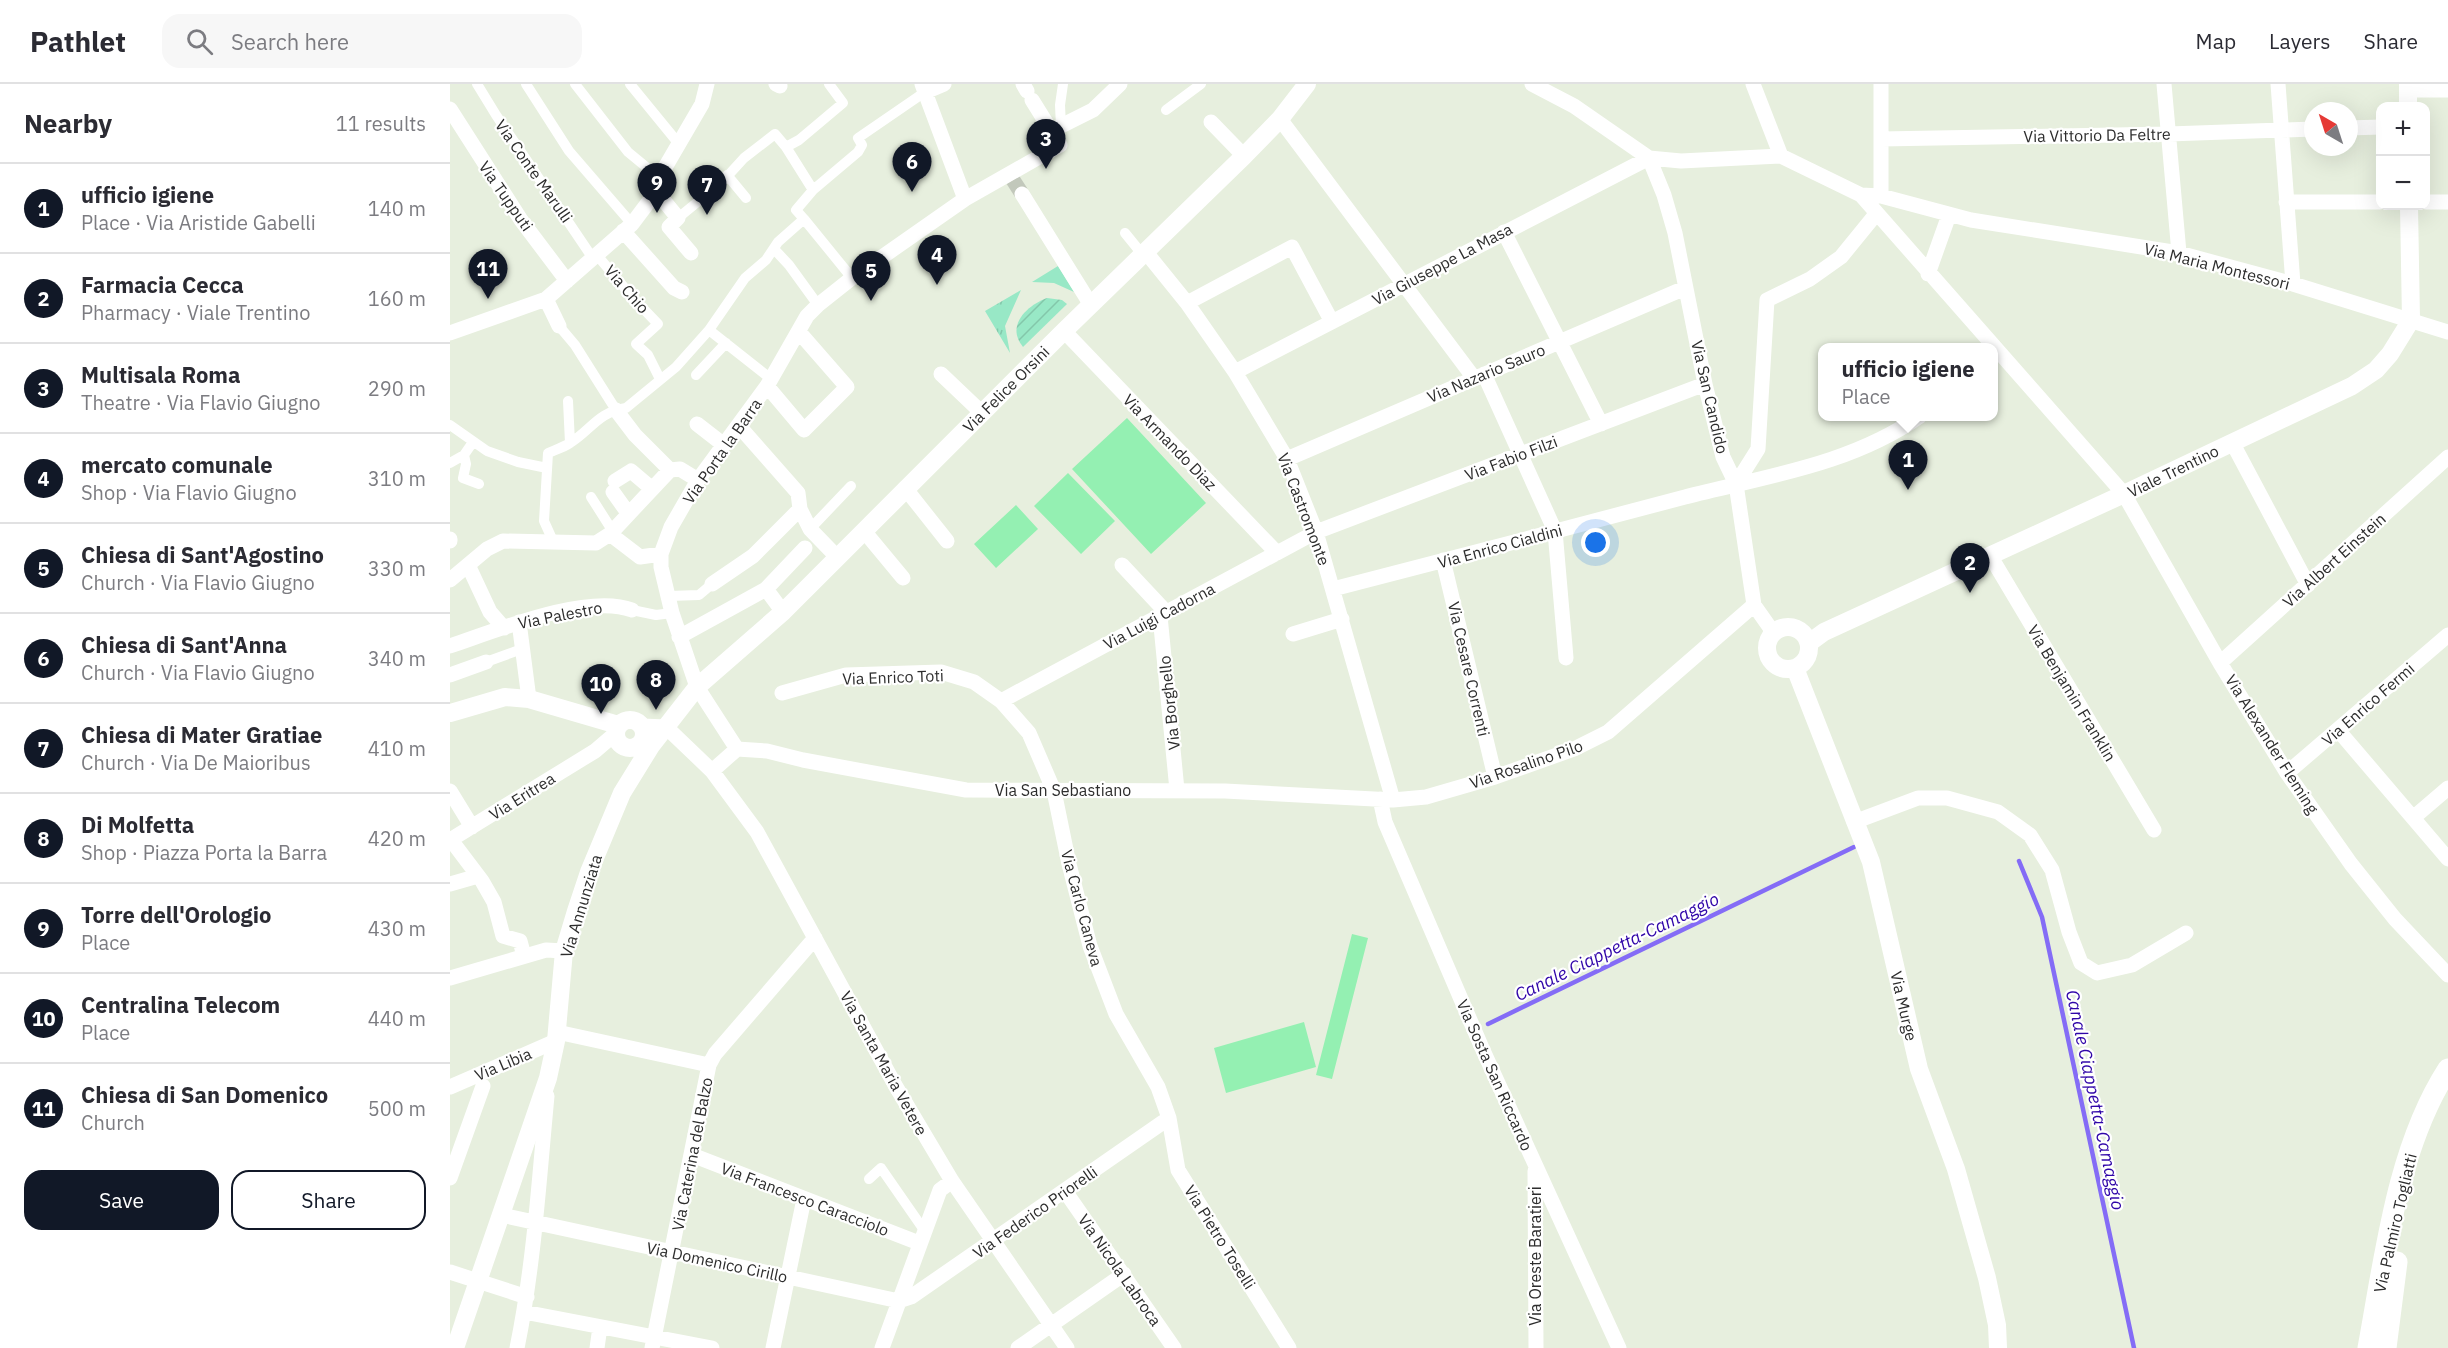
<!DOCTYPE html>
<html lang="en">
<head>
<meta charset="utf-8">
<style>
  body { margin:0; font-family:"IBM Plex Sans",sans-serif; background:#f7f7f7; color:#2b2b33 }
  .controls { position:absolute; right:18px; top:18px; display:grid; overflow:hidden; border-radius:12px; box-shadow:0 6px 24px #0002 }
  .controls button { width:54px; height:54px; display:grid; place-items:center; padding:0; border:0; border-bottom:2px solid #e1e1e2; background:#fff; color:#2b2b33; font:30px sans-serif }
  .compass { position:absolute; left:1854px; top:18px; width:54px; height:54px; border-radius:50%; background:#fff; box-shadow:0 6px 24px #0002; rotate:321deg }
  .you { position:absolute; left:1146px; top:459px; width:21px; height:21px; margin:-15px; border:4px solid #fff; border-radius:50%; background:#1a73e8; box-shadow:0 0 0 9px #1a73e833 }
  .badge { display:grid; place-items:center; width:39px; height:39px; border-radius:50%; background:#111827; color:#fff; font-size:20px; font-weight:700 }
  .pin { position:absolute; translate:-50% -50px; filter:drop-shadow(0 2px 3px #0008) }
  .pin::after { content:''; position:absolute; top:32px; width:21px; height:18px; background:inherit; clip-path:polygon(0 0,100% 0,50% 100%) }
  .popup { position:absolute; left:1368px; top:259px; width:180px; height:78px; box-sizing:border-box; display:grid; place-content:center; border-radius:12px; background:#fff; filter:drop-shadow(0 2px 4px #0005); font-size:20px; white-space:nowrap; color:#7c7c81 }
  .popup b { font-size:22px; color:#2b2b33 }
  .popup::after { content:''; position:absolute; left:50%; top:100%; margin-left:-12px; border:12px solid transparent; border-top-color:#fff }
  .list { margin:0; padding:0; list-style:none }
  h2 { display:flex; justify-content:space-between; align-items:center; height:78px; margin:0; padding:0 24px; font-size:26px }
  h2 small { font-size:20px; font-weight:400; color:#7c7c81 }
  .list li { display:grid; grid-template-columns:39px 1fr auto; gap:18px; align-items:center; box-sizing:border-box; height:90px; padding:0 24px; border-top:2px solid #e1e1e2 }
  .list b { display:block; font-size:22px; white-space:nowrap }
  .list p { margin:0; font-size:20px; white-space:nowrap; color:#7c7c81 }
  .list em { font-size:20px; font-style:normal; color:#7c7c81 }
  .actions { display:flex; gap:12px; padding:18px 24px }
  .actions a { flex:1; padding:14px 0; border:2px solid #111827; border-radius:18px; text-align:center; font-size:21px; color:#111827 }
  .actions .main { background:#111827; color:#fff }
  .icon { flex:none; width:33px; height:33px; fill:none; stroke:currentColor; stroke-width:2; stroke-linecap:round; stroke-linejoin:round }
  .map { position:relative; flex:none; width:1998px; height:1264px; overflow:hidden }
  header { display:flex; align-items:center; gap:36px; box-sizing:border-box; height:84px; padding:0 30px; background:#fff; border-bottom:2px solid #e1e1e2 }
  header strong { font-size:28px }
  nav { display:flex; gap:33px; margin-inline-start:auto; font-size:21px }
  .search { width:420px; height:54px; background:#f7f7f7; display:flex; align-items:center; gap:15px; box-sizing:border-box; padding:0 21px; border-radius:18px; color:#7c7c81; font-size:22px }
  main { display:flex }
  aside { flex:1; background:#fff }
  .map>svg:first-child { display:block }
  .grass { fill:url(#grass-tufts) }
  .garden { fill:url(#garden-furrows) }
  .pitch { fill:#94f0b2 }
  .lines { fill:none; stroke-linecap:round; stroke-linejoin:round }
  .stream { stroke:#846cf6; stroke-width:4.5 }
  .minor-tunnel { stroke:#c2c8bb; stroke-width:15; stroke-dasharray:15 8; stroke-linecap:butt }
  .pedestrian { stroke:#fff; stroke-width:10 }
  .minor { stroke:#fff; stroke-width:15 }
  .tertiary { stroke:#fff; stroke-width:18 }
  .secondary { stroke:#fff; stroke-width:21 }
  .labels { text-anchor:middle; stroke-width:4.5; stroke-linejoin:round; paint-order:stroke }
  .street-label { font-size:16px; fill:#2d2d2d; stroke:#fff }
  .water-label { font-size:18px; font-style:italic; fill:#2f05a8; stroke:#fff }
</style>
</head>
<body>
<header>
<strong>Pathlet</strong>
<div class="search"><svg class="icon" aria-label="search" viewBox="0 0 24 24"><circle cx="10" cy="10" r="6"/><path d="M15 15l6 6"/></svg>Search here</div>
<nav><a>Map</a><a>Layers</a><a>Share</a></nav>
</header>
<main>
<aside>
<h2>Nearby<small>11 results</small></h2>
<ul class="list">
<li><span class="badge">1</span><div><b>ufficio igiene</b><p>Place · Via Aristide Gabelli</p></div><em>140 m</em></li>
<li><span class="badge">2</span><div><b>Farmacia Cecca</b><p>Pharmacy · Viale Trentino</p></div><em>160 m</em></li>
<li><span class="badge">3</span><div><b>Multisala Roma</b><p>Theatre · Via Flavio Giugno</p></div><em>290 m</em></li>
<li><span class="badge">4</span><div><b>mercato comunale</b><p>Shop · Via Flavio Giugno</p></div><em>310 m</em></li>
<li><span class="badge">5</span><div><b>Chiesa di Sant'Agostino</b><p>Church · Via Flavio Giugno</p></div><em>330 m</em></li>
<li><span class="badge">6</span><div><b>Chiesa di Sant'Anna</b><p>Church · Via Flavio Giugno</p></div><em>340 m</em></li>
<li><span class="badge">7</span><div><b>Chiesa di Mater Gratiae</b><p>Church · Via De Maioribus</p></div><em>410 m</em></li>
<li><span class="badge">8</span><div><b>Di Molfetta</b><p>Shop · Piazza Porta la Barra</p></div><em>420 m</em></li>
<li><span class="badge">9</span><div><b>Torre dell'Orologio</b><p>Place</p></div><em>430 m</em></li>
<li><span class="badge">10</span><div><b>Centralina Telecom</b><p>Place</p></div><em>440 m</em></li>
<li><span class="badge">11</span><div><b>Chiesa di San Domenico</b><p>Church</p></div><em>500 m</em></li>
</ul>
<div class="actions"><a class="main">Save</a><a>Share</a></div>
</aside>
<div class="map">
<svg width="1998" height="1264" viewBox="0 0 1998 1264">
  <defs>
    <pattern id="grass-tufts" width="24" height="20" patternUnits="userSpaceOnUse" patternTransform="scale(1.5)"><rect width="24" height="20" fill="#98e8c6"/><path d="M3 7l-1-3M5 7V3M7 7l1-3M15 17l-1-3M17 17v-4M19 17l1-3" fill="none" stroke="#83c7aa"/></pattern>
    <pattern id="garden-furrows" width="10" height="10" patternUnits="userSpaceOnUse" patternTransform="scale(1.5)"><rect width="10" height="10" fill="#98e8c6"/><path d="M-1 1l2-2M0 10L10 0M9 11l2-2" fill="none" stroke="#83c7aa"/></pattern>
  </defs>
  <rect width="100%" height="100%" fill="#e7efde"/>
  <path class="grass" d="M608,182l16,26 -20,-9 -22,-1z
    M571,206l-16,36 5,27 -25,-42z"/>
  <path class="garden" d="M597,214l15,2 5,4 -44,43c-18,-22 5,-42 24,-49z"/>
  <path class="pitch" d="M677,334l79,85 -55,51 -79,-85z
    M618,389l47,48 -34,33 -47,-48z
    M566,421l22,24 -42,39 -22,-24z
    M902,850l16,4 -36,141 -16,-4z
    M854,938l12,45 -90,26 -12,-45z"/>
  <g class="lines">
    <path class="stream" d="M1569,777l23,56 92,431
      M1038,940l366,-177"/>
    <path class="minor-tunnel" d="M563,96l9,14"/>
    <path class="pedestrian" d="M27,0l19,31 96,142
      M76,0l43,67 63,73
      M125,0l53,68 34,28
      M180,0l49,60
      M716,26l35,-26
      M611,42l-1,-21 3,-21
      M336,63l13,-7 44,-37 -14,-19
      M277,91l19,23
      M228,134l45,-37 21,-23 31,-24 11,13 27,43
      M354,135l48,59
      M675,149l17,21
      M324,165l15,16 29,40
      M146,170l38,45 24,25 -22,20 12,11 12,24
      M109,242l16,19 41,65
      M259,246l62,49
      M246,291l30,-32
      M118,317l2,42
      M0,341l37,26 31,11 29,6
      M14,371l2,9 -3,14 16,6
      M0,379l14,-8 9,-13
      M141,413l21,33
      M360,445l41,-43
      M103,457l-9,-20 4,-68c7,-3 16,-6 22,-10 21,-13 28,-31 56,-35l50,-41 33,-37 36,-52 21,-18 12,-18 26,-23 -8,-9 17,-20 45,-38 4,-7 -4,-7 67,-46
      M219,512l30,-1 13,-11
      M182,526l24,5 16,-2
      M36,578l36,-13
      M419,1095l12,-11 43,62"/>
    <path class="minor" d="M326,0l4,2
      M472,0l43,115
      M573,0l4,7
      M1082,0l42,22 75,52 32,3 100,-5 80,39 263,299 96,169 67,110 64,91 44,55 53,56
      M1303,0l28,72
      M1431,0v112
      M1714,0l15,169
      M1828,0l15,200
      M1958,6h40
      M475,8l19,-8
      M0,25l71,111 46,61
      M830,35l194,259
      M761,38l33,34
      M1899,44l31,-1
      M601,47l42,-21 27,-26
      M1431,55l288,-5 144,-5
      M1199,74l15,37 11,38 30,151 18,73 13,27 18,121 19,27
      M206,107l22,27 -9,9 22,26
      M572,110l69,111
      M1411,111l20,1 90,24 208,33 114,31 155,48
      M1836,118h94
      M1976,118h22
      M173,147l51,57 8,4
      M1054,148l97,192
      M695,167l42,52 48,69 52,87 29,73 77,268
      M1478,190l21,-59
      M96,215l13,27
      M737,219l105,-56 40,75
      M614,247l213,222
      M0,249l96,-34 86,-75 21,-28 9,-16 1,-9 39,-67 5,-20
      M785,288l414,-214
      M491,290l41,39
      M1034,290l71,157 11,127
      M317,302l37,44 43,-43 -48,-55
      M166,326l19,25 35,35
      M247,340l27,21
      M289,342l59,67 2,16 10,20 28,29
      M1782,358l76,143
      M837,375l398,-171
      M165,397l16,-10 20,17
      M1286,400l22,-35 9,-149 43,-21 31,-22 35,-43
      M455,404l42,53
      M163,408l15,21
      M414,447l39,47
      M160,450l30,23 21,-3
      M0,455v2
      M1541,473l163,273
      M993,476l52,217
      M18,481l22,47 14,16
      M672,481l44,47
      M0,496l37,-31 16,-8 93,2 14,-9 60,-64 10,-1 18,11
      M262,500l41,-28 47,-47
      M316,505l17,23
      M883,505c117,-30 235,-61 352,-92 81,-21 165,-32 235,-81
      M710,532l17,174
      M69,538l10,77
      M843,550l49,-15
      M229,553l87,-48 39,-41
      M0,562c45,-15 137,-53 182,-36
      M1770,579l228,-206
      M0,591l36,-13
      M332,609l64,-18 95,-3 33,10 27,19 28,32 25,58 15,73 21,82 26,68 42,73 11,31 9,52 111,178
      M551,617l315,-169 389,-148
      M192,642l24,1 46,44 45,61 138,253 57,96 115,167
      M1888,646l110,129
      M287,665l30,2 36,9 163,30 259,1 168,9 33,-3 69,-20 79,-28 34,-17 146,-127
      M262,687l25,-22 -40,-62 -25,-74 -11,-46v-13l10,-27 27,-47 69,-94 40,-70 11,-11 34,-27 113,-79 95,-54 -28,-45
      M1837,689l161,-138
      M0,707l22,36
      M930,715l5,23 97,226 137,300
      M1963,734l35,-30
      M1404,738l64,-24h29l51,14 32,23 22,35 17,62 12,31 16,10 35,-8 54,-32
      M0,756l145,-89 21,-18
      M1,756l31,41 12,21 9,34 17,5 4,15
      M0,800l28,-8
      M0,894l96,-28 18,1
      M107,948l152,33
      M0,1003l106,-46
      M242,1071l227,88
      M1085,1087l1,177
      M0,1094l33,-92
      M615,1107l109,157
      M51,1131l398,86 12,-4 258,-179
      M0,1188l77,25
      M74,1228l188,36
      M67,1264c17,-83 22,-168 30,-252
      M147,1264l3,-21
      M202,1264l57,-283 6,-11 100,-116
      M323,1264l31,-149
      M432,1264l58,-158 12,-9
      M568,1264l106,-74"/>
    <path class="tertiary" d="M1958,0v22
      M1317 564a21 21 0 1 1 42 0a21 21 0 1 1-42 0Z
      M1359,559l15,-11 300,-138 228,-108 24,-16 14,-16 21,-34 -2,-114
      M1345,584l76,194 48,207 37,100 31,109 10,47 1,23
      M0,629l55,-16 24,2 89,26
      M166 650a14 14 0 1 1 28 0a14 14 0 1 1-28 0Z
      M5,1264l93,-270 8,-37 8,-90 12,-40 13,-39 33,-79 29,-47 46,-59 86,-75 281,-281 180,-175 36,-37 27,-35"/>
    <path class="secondary" d="M1918,1264c17,-92 29,-200 80,-279
      M1936,1264l11,-86"/>
  </g>
  <g class="labels">
    <g class="street-label">
      <text transform="translate(1647 51) rotate(-1)" y="6">Via Vittorio Da Feltre</text>
      <text transform="translate(84 87) rotate(55)" y="6">Via Conte Marulli</text>
      <text transform="translate(56 112) rotate(55)" y="6">Via Tupputi</text>
      <text transform="translate(992 180) rotate(-28)" y="6">Via Giuseppe La Masa</text>
      <text transform="translate(1767 182) rotate(14)" y="6">Via Maria Montessori</text>
      <text transform="translate(177 205) rotate(49)" y="6">Via Chio</text>
      <text transform="translate(1036 289) rotate(-23)" y="6">Via Nazario Sauro</text>
      <text transform="translate(556 305) rotate(-45)" y="6">Via Felice Orsini</text>
      <text transform="translate(1260 313) rotate(77)" y="6">Via San Candido</text>
      <text transform="translate(720 358) rotate(46)" y="6">Via Armando Diaz</text>
      <text transform="translate(272 367) rotate(-55)" y="6">Via Porta la Barra</text>
      <text transform="translate(1061 374) rotate(-21)" y="6">Via Fabio Filzi</text>
      <text transform="translate(1723 387) rotate(-26)" y="6">Viale Trentino</text>
      <text transform="translate(854 425) rotate(69)" y="6">Via Castromonte</text>
      <text transform="translate(1050 462) rotate(-15)" y="6">Via Enrico Cialdini</text>
      <text transform="translate(1884 476) rotate(-42)" y="6">Via Albert Einstein</text>
      <text transform="translate(110 531) rotate(-11)" y="6">Via Palestro</text>
      <text transform="translate(709 532) rotate(-28)" y="6">Via Luigi Cadorna</text>
      <text transform="translate(1019 585) rotate(77)" y="6">Via Cesare Correnti</text>
      <text transform="translate(443 593) rotate(-2)" y="6">Via Enrico Toti</text>
      <text transform="translate(1622 609) rotate(59)" y="6">Via Benjamin Franklin</text>
      <text transform="translate(719 619) rotate(-96)" y="6">Via Borghello</text>
      <text transform="translate(1918 620) rotate(-41)" y="6">Via Enrico Fermi</text>
      <text transform="translate(1822 660) rotate(58)" y="6">Via Alexander Fleming</text>
      <text transform="translate(1076 680) rotate(-19)" y="6">Via Rosalino Pilo</text>
      <text x="613" y="712">Via San Sebastiano</text>
      <text transform="translate(72 712) rotate(-32)" y="6">Via Eritrea</text>
      <text transform="translate(131 822) rotate(-73)" y="6">Via Annunziata</text>
      <text transform="translate(632 824) rotate(75)" y="6">Via Carlo Caneva</text>
      <text transform="translate(1454 922) rotate(77)" y="6">Via Murge</text>
      <text transform="translate(434 979) rotate(61)" y="6">Via Santa Maria Vetere</text>
      <text transform="translate(53 980) rotate(-23)" y="6">Via Libia</text>
      <text transform="translate(1045 991) rotate(66)" y="6">Via Sosta San Riccardo</text>
      <text transform="translate(242 1070) rotate(-79)" y="6">Via Caterina del Balzo</text>
      <text transform="translate(355 1115) rotate(21)" y="6">Via Francesco Caracciolo</text>
      <text transform="translate(585 1128) rotate(-35)" y="6">Via Federico Priorelli</text>
      <text transform="translate(1945 1139) rotate(-77)" y="6">Via Palmiro Togliatti</text>
      <text transform="translate(770 1153) rotate(58)" y="6">Via Pietro Toselli</text>
      <text transform="translate(1085 1172) rotate(-90)" y="6">Via Oreste Baratieri</text>
      <text transform="translate(267 1178) rotate(12)" y="6">Via Domenico Cirillo</text>
      <text transform="translate(670 1186) rotate(55)" y="6">Via Nicola Labroca</text>
    </g>
    <g class="water-label">
      <text transform="translate(1167 863) rotate(-26)" y="6">Canale Ciappetta-Camaggio</text>
      <text transform="translate(1645 1016) rotate(78)" y="6">Canale Ciappetta-Camaggio</text>
    </g>
  </g>
</svg>
<div class="controls">
<button>+</button>
<button>−</button>
</div>
<svg class="compass" viewBox="-18 -18 36 36"><path d="M0-13l5 13h-10z" fill="#e53935"/><path d="M0 13l5-13h-10z" fill="#7c7c81"/></svg>
<div class="you"></div>
<div class="pin badge" style="left:1458px;top:406px">1</div>
<div class="popup"><b>ufficio igiene</b>Place</div>
<div class="pin badge" style="left:1520px;top:509px">2</div>
<div class="pin badge" style="left:596px;top:85px">3</div>
<div class="pin badge" style="left:487px;top:201px">4</div>
<div class="pin badge" style="left:421px;top:217px">5</div>
<div class="pin badge" style="left:462px;top:108px">6</div>
<div class="pin badge" style="left:257px;top:131px">7</div>
<div class="pin badge" style="left:206px;top:626px">8</div>
<div class="pin badge" style="left:207px;top:129px">9</div>
<div class="pin badge" style="left:151px;top:630px">10</div>
<div class="pin badge" style="left:38px;top:215px">11</div>
</div>
</main>
</body>
</html>
